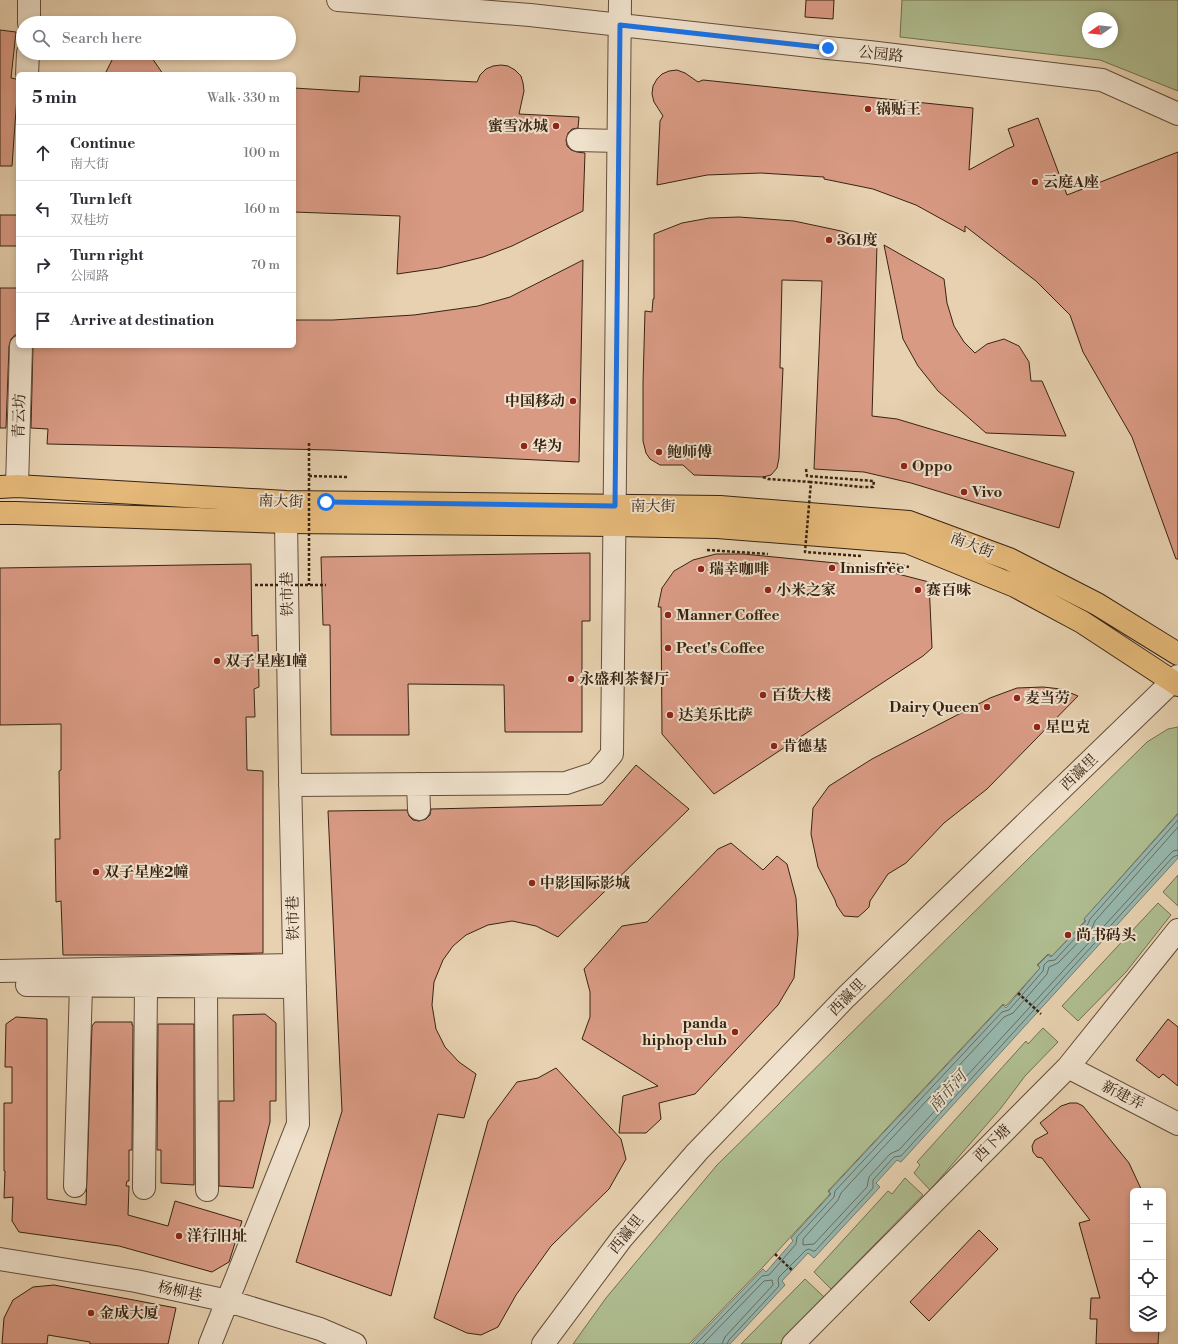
<!DOCTYPE html>
<html lang="en">
<head>
<meta charset="utf-8">
<style>
  body { margin:0; font-family:"Libre Bodoni","Noto Serif SC",serif; background:#f2f2f3; color:#2b2b33 }
  .controls { position:absolute; right:12px; bottom:12px; display:grid; overflow:hidden; border-radius:6px; box-shadow:0 2px 6px #0003 }
  .controls button { width:36px; height:36px; display:grid; place-items:center; padding:0; border:0; border-bottom:1px solid #e1e1e2; background:#fff; color:#2b2b33; font:20px sans-serif }
  .compass { position:absolute; left:1082px; top:12px; width:36px; height:36px; border-radius:50%; background:#fff; box-shadow:0 2px 6px #0003; rotate:256deg }
  .stop { position:absolute; width:12px; height:12px; margin:-9px; border:3px solid #1a73e8; border-radius:50%; background:#fff }
  .stop.end { background:#1a73e8; border-color:#fff; box-shadow:0 1px 4px #0008 }
  .list { margin:0; padding:0; list-style:none }
  h2 { display:flex; justify-content:space-between; align-items:center; height:52px; margin:0; padding:0 16px; font-size:17px }
  h2 small { font-size:13px; font-weight:400; color:#7c7c81 }
  .list li { display:grid; grid-template-columns:26px 1fr auto; gap:12px; align-items:center; box-sizing:border-box; height:56px; padding:0 16px; border-top:1px solid #e1e1e2 }
  .list b { display:block; font-size:15px; white-space:nowrap }
  .list p { margin:0; font-size:13px; white-space:nowrap; color:#7c7c81 }
  .list em { font-size:13px; font-style:normal; color:#7c7c81 }
  .icon { flex:none; width:22px; height:22px; fill:none; stroke:currentColor; stroke-width:2; stroke-linecap:round; stroke-linejoin:round }
  .map { position:relative; flex:none; width:1178px; height:1344px; overflow:hidden }
  .search { position:absolute; background:#fff; box-shadow:0 2px 6px #0003; left:16px; top:16px; width:280px; height:44px; display:flex; align-items:center; gap:10px; box-sizing:border-box; padding:0 14px; border-radius:22px; color:#7c7c81; font-size:15px }
  .panel { position:absolute; background:#fff; box-shadow:0 2px 6px #0003; left:16px; top:72px; width:280px; height:276px; border-radius:6px }
  .map>svg:first-child { display:block }
  .green { fill:#afbd90; stroke:#747051; fill-rule:evenodd }
  .water { fill:#97b7ae; stroke:#717c70 }
  .lines { fill:none; stroke-linecap:round; stroke-linejoin:round }
  .shore { stroke:#686d60; stroke-width:1 }
  .building { fill:#d99a84; stroke:#382312 }
  .minor-casing { stroke:#644e3a; stroke-width:24 }
  .major-casing { stroke:#382312; stroke-width:24 }
  .path { stroke:#382312; stroke-width:2.5; stroke-dasharray:3 2; stroke-linecap:butt }
  .minor { stroke:#efe1cc; stroke-width:22 }
  .major { stroke:#e4b878; stroke-width:22 }
  .path-bridge { stroke:#382312; stroke-width:2.5; stroke-dasharray:3 2; stroke-linecap:butt }
  .route { stroke:#1a73e8; stroke-width:5 }
  .poi-dot { fill:#8f2418; stroke:#efe1cc; stroke-width:1.5 }
  .labels { text-anchor:middle; stroke-width:4; stroke-linejoin:round; paint-order:stroke }
  .street-label { font-size:15px; fill:#382312; stroke:#efe1cc }
  .poi-label { font-size:15px; font-weight:bold; fill:#382312; stroke:#efe1cc; text-anchor:start }
  .water-label { font-size:16px; font-style:italic; fill:#504839; stroke:#efe1cc }
</style>
</head>
<body>
<div class="map">
<svg width="1178" height="1344" viewBox="0 0 1178 1344">
  <rect width="100%" height="100%" fill="#e7d1b0"/>
  <filter id="stains"><feTurbulence type="fractalNoise" baseFrequency=".005" numOctaves="4"/><feColorMatrix values="0 0 0 0 .2 0 0 0 0 .09 0 0 0 0 .02 0 0 0 .5 -.17"/></filter>
  <radialGradient id="worn" r=".72"><stop offset=".6" stop-color="#630" stop-opacity="0"/><stop offset="1" stop-color="#630" stop-opacity=".3"/></radialGradient>
  <path class="green" d="M902,0h276v91l-78,-31 -200,-23zM1088,18h24v24h-24z
    M1178,727v86l-94,106 1,2 -33,35 -4,-2 -11,11 3,3 -34,38 -3,-2 -175,187 2,3 -67,73 -74,77h-116l33,-46 111,-133 430,-423 21,-13z
    M1178,875v31l-15,-14z
    M1158,903l13,12 -45,57 -48,49 -16,-15z
    M1043,1028l15,14 -33,34 -24,32 -71,82 -16,-17 6,-8 -3,-3 109,-121 2,3z
    M905,1178l18,17 -92,94 -17,-17 74,-81 4,3z
    M805,1279l19,18 -44,47h-39z"/>
  <path class="water" d="M1178,814v44l-277,304 -4,-2 -21,23 4,4 -66,71 -6,-5 -26,28 3,4 -55,59h-39l72,-75 3,3 27,-31 -2,-3 40,-44 -2,-3 174,-186 3,3 34,-40 -2,-3 10,-10 3,2 35,-36 -2,-2z"/>
  <g class="lines">
    <path class="shore" d="M1178,827l-83,94 -3,7 -34,35 -9,4 -2,7 -34,39 -9,4 -163,176 -3,7 -35,39v6l11,-1 53,-57 2,-10 21,-23 4,-2 5,-2 271,-296 3,-3 5,-1
      M696,1344l66,-68 7,-1 8,-9 19,-22 1,-7 37,-40 1,-6 167,-179 7,-2 34,-39 1,-6 4,-4 7,-1 33,-36 2,-5 88,-99
      M703,1344l61,-63 8,-1 1,5 -48,52 -3,7
      M727,1344l2,-4 50,-54 -1,-6 1,-3 27,-27 3,-1 4,2h2l58,-63v-8l21,-23 7,-1 272,-299 5,-2"/>
  </g>
  <path class="building" d="M806,0h28l-1,19 -28,-2z
    M0,30l16,2 -5,46 5,1 2,3 -6,84h-12z
    M120,53h26l6,5 11,16h-58l7,-14z
    M501,65l7,1 7,4 6,6 2,7 1,8 -5,23 60,3 -1,11 -6,1 -4,4 -2,7 1,6 4,4 6,2 8,1 -2,58 -71,35 -29,11 -44,11 -42,6 3,-58 -106,-4v-124l65,4 1,-16 117,6 3,-7 6,-6 7,-3z
    M677,70l8,3 13,9 5,-2 270,28 -4,62 38,-21 7,-3 -6,-17 30,-11 29,77 111,-43v407h-2l-44,-122 -49,-85 -13,-37 -34,-34 -71,-55v6l-49,-27 -43,-16 -49,-10v-2l-63,-4 -54,2 -50,10 3,-64 3,-5 -9,-14 -2,-8 1,-8 4,-7 5,-5 7,-3z
    M0,215h18v31h-18z
    M739,217l55,4 47,10 36,13 -5,172 25,3 177,53 -15,56 -148,-45 -47,-11 -50,-3 8,-188 -40,-1 -2,88h3l-4,90 -2,10 -6,7 -8,2 -69,-2 -11,-10h-23l-10,-6 -4,-6 -3,-12v-58l2,-72 7,1 1,-13h1v-65l28,-11 27,-5z
    M884,245l60,34 3,24 7,23 10,16 11,11 12,-9 17,-5 15,7 10,16 2,19h11l24,55 -80,-3 -48,-42 -20,-25 -15,-27z
    M583,260l-4,202 -248,-12 -284,-6 1,-15 -17,-1 2,-82h261v-26h39l81,-5 64,-9 32,-9z
    M0,288h18v46l-3,1 -4,4 -2,7 -3,82h-6z
    M590,553v68h-8v111h-77l-1,-47 -96,-1 1,51h-78l-1,-110h-7l-2,-68z
    M716,554h27l124,12 62,16 3,66 -9,8 -209,138 -52,-60 -1,-127h-3l4,-19 12,-17 19,-11z
    M251,564l1,72 6,-1 1,52 -5,2 1,28h-9l1,53 16,1v182l-111,2h-89l-2,-54 -5,1 -1,-63h5l-1,-68 2,-1v-46l-61,1v-157z
    M1043,687l18,2 17,7 -91,93 -43,34 -38,40 -18,11 -18,27 -1,6 -4,4 -7,6 -14,-1 -7,-10 -2,-6 -17,-33 -7,-33 2,-26 16,-22 43,-27 118,-61 27,-10z
    M636,765l53,44 -131,128 -22,-11 -24,-5 -24,4 -22,10 -13,11 -10,14 -9,22 -2,23 4,24 9,18 14,15 17,12 -12,44 -26,-4 -47,182 -95,-34 46,-151 -14,-300 79,-1 2,6 4,4 6,1 7,-2 4,-4 1,-6 171,-4z
    M731,843l32,27 14,-14 10,8 9,34 2,36 -4,44 -16,27 -83,89 -36,9 2,16 -15,14h-27l4,-37 35,-10 -76,-47 8,-22v-25l-6,-23 38,-43 25,-4 71,-73z
    M265,1014l11,9v78h-6v21l-17,66 -34,-2v-85h15l-1,-86z
    M16,1017l31,2v180l39,6 6,-179 3,-4h37v3h1l-1,125h-3v31h-2l-1,5h3l-1,29 40,11 7,-25 67,20 -13,41 -17,10 -93,-26 -100,-14 -7,-11 1,-24 -9,1 1,-27h-1v-68h8v-36h-7l1,-43z
    M1168,1019l10,8v59l-15,-12 -4,4 -23,-18z
    M158,1024h36v161l-33,-2v-33h-4z
    M556,1068l65,71 5,20 -17,30 -58,57 -35,49 -18,32 -17,8 -14,-2 -33,-15 54,-197 29,-39 21,-4z
    M1070,1103h7l6,3 46,57 13,28h-9v138h26l-1,15h-62l1,-25h-7l1,-21h9l-21,-75 11,-3 -48,-62 -5,-1 -4,-5 -1,-6 3,-6 13,-7 -8,-10 21,-17z
    M979,1230l19,19 -69,72 -19,-19z
    M54,1285l122,23 -8,36h-78v-2l-42,-7 -1,9h-45l2,-26 9,-18 20,-13z"/>
  <g class="lines">
    <g class="minor-casing">
      <path id="minor" d="M338,0l192,15 298,33 41,4 233,28 76,34
        M29,23v-23
        M27,74l1,-21
        M578,140l40,1
        M17,486l4,-140
        M418,784l1,25
        M290,785l276,-2 30,-10 16,-19 8,-754
        M0,971l294,-6
        M27,985l268,2
        M206,987l1,203
        M1068,1067l110,57
        M75,1186l6,-200
        M144,1188l2,-201
        M0,1259l136,22 92,20 92,28 35,15
        M210,1344l88,-220 -8,-348 -4,-254
        M543,1344l79,-106 75,-86 149,-155 332,-321
        M793,1344l275,-277 110,-137"/>
    </g>
    <g class="major-casing">
      <path id="major" d="M0,487l17,-1 269,16 434,5 189,15 100,37 88,45 81,50
        M0,513h16l270,9 329,3 102,2 190,15 108,44 67,36 96,63"/>
    </g>
    <path class="path" d="M806,469l1,7 67,5 -1,6h-10
      M309,476l38,1
      M763,477l5,2 43,3
      M707,550l61,4
      M887,563l22,4
      M1018,993l23,21
      M775,1254l18,17"/>
    <use href="#minor" class="minor"/>
    <use href="#major" class="major"/>
    <path class="path-bridge" d="M309,443v142
      M861,556l-56,-4 6,-70 52,5
      M255,585h71"/>
  </g>
  <g class="lines">
    <path class="route" d="M326,502l289,4 5,-481 208,23"/>
  </g>
  <g class="poi-dot">
    <circle cx="868" cy="109" r="4"/>
    <circle cx="556" cy="126" r="4"/>
    <circle cx="1035" cy="182" r="4"/>
    <circle cx="829" cy="240" r="4"/>
    <circle cx="573" cy="401" r="4"/>
    <circle cx="524" cy="446" r="4"/>
    <circle cx="659" cy="452" r="4"/>
    <circle cx="904" cy="466" r="4"/>
    <circle cx="964" cy="492" r="4"/>
    <circle cx="832" cy="568" r="4"/>
    <circle cx="701" cy="569" r="4"/>
    <circle cx="768" cy="590" r="4"/>
    <circle cx="918" cy="590" r="4"/>
    <circle cx="668" cy="615" r="4"/>
    <circle cx="668" cy="648" r="4"/>
    <circle cx="217" cy="661" r="4"/>
    <circle cx="571" cy="679" r="4"/>
    <circle cx="763" cy="695" r="4"/>
    <circle cx="1017" cy="698" r="4"/>
    <circle cx="987" cy="707" r="4"/>
    <circle cx="670" cy="715" r="4"/>
    <circle cx="1037" cy="727" r="4"/>
    <circle cx="774" cy="746" r="4"/>
    <circle cx="96" cy="872" r="4"/>
    <circle cx="532" cy="883" r="4"/>
    <circle cx="1068" cy="935" r="4"/>
    <circle cx="735" cy="1032" r="4"/>
    <circle cx="179" cy="1236" r="4"/>
    <circle cx="91" cy="1313" r="4"/>
  </g>
  <g class="labels">
    <g class="street-label">
      <text transform="translate(881 54) rotate(6)" y="5">公园路</text>
      <text transform="translate(19 416) rotate(-89)" y="5">青云坊</text>
      <text transform="translate(281 501) rotate(2)" y="5">南大街</text>
      <text x="653" y="511">南大街</text>
      <text transform="translate(972 545) rotate(21)" y="5">南大街</text>
      <text transform="translate(287 594) rotate(-91)" y="5">铁市巷</text>
      <text transform="translate(1079 772) rotate(-44)" y="5">西瀛里</text>
      <text transform="translate(293 918) rotate(-91)" y="5">铁市巷</text>
      <text transform="translate(847 997) rotate(-45)" y="5">西瀛里</text>
      <text transform="translate(1123 1095) rotate(27)" y="5">新建弄</text>
      <text transform="translate(992 1143) rotate(-45)" y="5">西下塘</text>
      <text transform="translate(626 1234) rotate(-51)" y="5">西瀛里</text>
      <text transform="translate(180 1291) rotate(12)" y="5">杨柳巷</text>
    </g>
    <g class="poi-label">
      <text x="876" y="114">锅贴王</text>
      <text x="548" y="131" text-anchor="end">蜜雪冰城</text>
      <text x="1043" y="187">云庭A座</text>
      <text x="837" y="245">361度</text>
      <text x="565" y="406" text-anchor="end">中国移动</text>
      <text x="532" y="451">华为</text>
      <text x="667" y="457">鲍师傅</text>
      <text x="912" y="471">Oppo</text>
      <text x="972" y="497">Vivo</text>
      <text x="840" y="573">Innisfree</text>
      <text x="709" y="574">瑞幸咖啡</text>
      <text x="776" y="595">小米之家</text>
      <text x="926" y="595">赛百味</text>
      <text x="676" y="620">Manner Coffee</text>
      <text x="676" y="653">Peet's Coffee</text>
      <text x="225" y="666">双子星座1幢</text>
      <text x="579" y="684">永盛利茶餐厅</text>
      <text x="771" y="700">百货大楼</text>
      <text x="1025" y="703">麦当劳</text>
      <text x="979" y="712" text-anchor="end">Dairy Queen</text>
      <text x="678" y="720">达美乐比萨</text>
      <text x="1045" y="732">星巴克</text>
      <text x="782" y="751">肯德基</text>
      <text x="104" y="877">双子星座2幢</text>
      <text x="540" y="888">中影国际影城</text>
      <text x="1076" y="940">尚书码头</text>
      <text x="727" y="1028" text-anchor="end">panda<tspan x="727" dy="17">hiphop club</tspan></text>
      <text x="187" y="1241">洋行旧址</text>
      <text x="99" y="1318">金成大厦</text>
    </g>
    <g class="water-label">
      <text transform="translate(947 1091) rotate(-48)" y="6">南市河</text>
    </g>
  </g>
  <rect width="100%" height="100%" filter="url(#stains)"/>
  <rect width="100%" height="100%" fill="url(#worn)"/>
</svg>
<div class="controls">
<button>+</button>
<button>−</button>
<button><svg class="icon" aria-label="locate" viewBox="0 0 24 24"><circle cx="12" cy="12" r="6"/><path d="M12 2v4M12 18v4M2 12h4M18 12h4"/></svg></button>
<button><svg class="icon" aria-label="layers" viewBox="0 0 24 24"><path d="M12 4l9 5-9 5-9-5zM3 14l9 5 9-5"/></svg></button>
</div>
<svg class="compass" viewBox="-18 -18 36 36"><path d="M0-13l5 13h-10z" fill="#e53935"/><path d="M0 13l5-13h-10z" fill="#7c7c81"/></svg>
<div class="stop" style="left:326px;top:502px"></div>
<div class="stop end" style="left:828px;top:48px"></div>
<div class="search"><svg class="icon" aria-label="search" viewBox="0 0 24 24"><circle cx="10" cy="10" r="6"/><path d="M15 15l6 6"/></svg>Search here</div>
<section class="panel">
<h2>5 min<small>Walk · 330 m</small></h2>
<ul class="list">
<li><svg class="icon" aria-label="ahead" viewBox="0 0 24 24"><path d="M12 20V5M6 11l6-6 6 6"/></svg><div><b>Continue</b><p>南大街</p></div><em>100 m</em></li>
<li><svg class="icon" aria-label="left" viewBox="0 0 24 24"><path d="M17 20v-9H6M10 6l-5 5 5 5"/></svg><div><b>Turn left</b><p>双桂坊</p></div><em>160 m</em></li>
<li><svg class="icon" aria-label="right" viewBox="0 0 24 24"><path d="M7 20v-9h11M14 6l5 5-5 5"/></svg><div><b>Turn right</b><p>公园路</p></div><em>70 m</em></li>
<li><svg class="icon" aria-label="arrive" viewBox="0 0 24 24"><path d="M6 21V4h12l-3 4 3 4H6"/></svg><div><b>Arrive at destination</b></div></li>
</ul>
</section>
</div>
</body>
</html>
